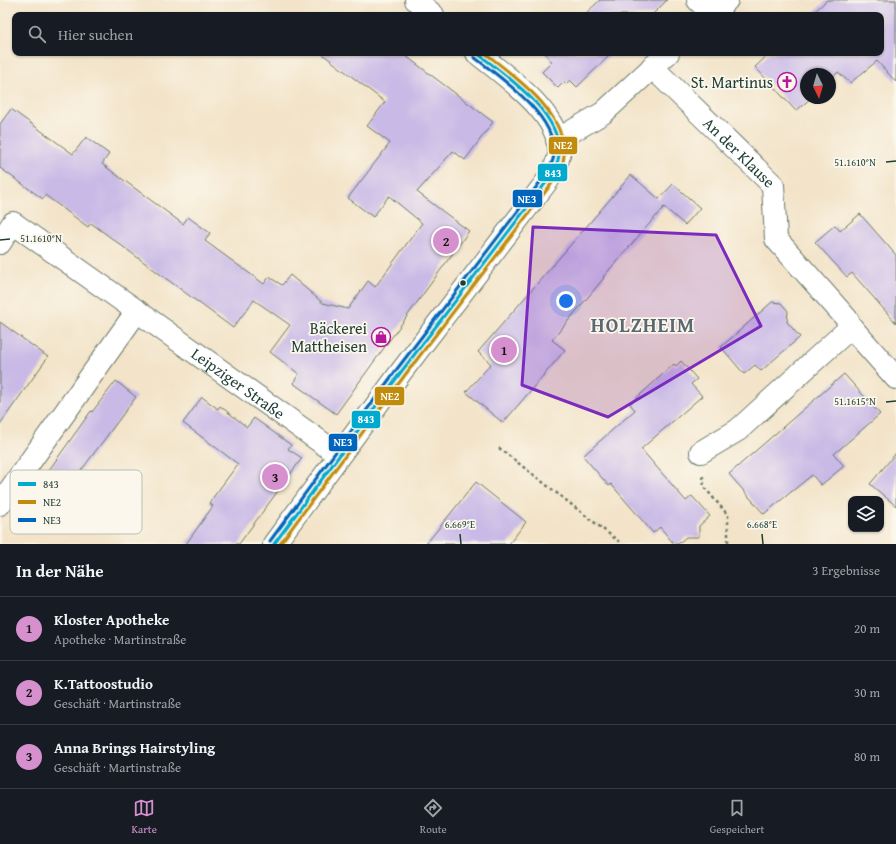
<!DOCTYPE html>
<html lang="de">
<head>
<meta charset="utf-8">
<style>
  body { margin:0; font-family:"Gentium Book Plus",serif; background:#20242c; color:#f1f3f6 }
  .controls { position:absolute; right:12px; bottom:12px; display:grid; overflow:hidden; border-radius:8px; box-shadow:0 1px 3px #0004 }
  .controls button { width:36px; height:36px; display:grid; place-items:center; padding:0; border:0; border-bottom:1px solid #363941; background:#171b24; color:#f1f3f6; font:20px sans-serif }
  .compass { position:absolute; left:800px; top:68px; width:36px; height:36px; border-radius:50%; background:#171b24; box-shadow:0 1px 3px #0004; rotate:175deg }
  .you { position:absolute; left:566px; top:301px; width:14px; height:14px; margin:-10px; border:3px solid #fff; border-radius:50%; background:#1a73e8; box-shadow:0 0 0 6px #1a73e833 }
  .badge { display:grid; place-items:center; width:26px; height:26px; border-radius:50%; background:#d690ce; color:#111; font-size:13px; font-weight:700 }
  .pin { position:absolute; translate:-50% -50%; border:2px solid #fff; box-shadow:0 1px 4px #0006 }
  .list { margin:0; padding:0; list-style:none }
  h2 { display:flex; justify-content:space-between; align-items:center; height:52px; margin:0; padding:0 16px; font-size:17px }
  h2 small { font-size:13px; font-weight:400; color:#9ea1a6 }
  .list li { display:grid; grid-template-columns:26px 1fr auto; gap:12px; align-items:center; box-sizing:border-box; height:64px; padding:0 16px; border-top:1px solid #363941 }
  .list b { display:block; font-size:15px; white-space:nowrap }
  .list p { margin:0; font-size:13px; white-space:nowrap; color:#9ea1a6 }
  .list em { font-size:13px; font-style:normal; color:#9ea1a6 }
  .icon { flex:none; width:22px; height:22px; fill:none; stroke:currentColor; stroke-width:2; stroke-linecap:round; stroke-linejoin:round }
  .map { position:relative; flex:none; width:896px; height:544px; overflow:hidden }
  .search { position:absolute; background:#171b24; box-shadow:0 1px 3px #0004; left:12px; right:12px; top:12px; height:44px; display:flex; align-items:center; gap:10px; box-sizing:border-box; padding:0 14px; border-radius:8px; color:#9ea1a6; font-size:15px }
  .sheet { height:244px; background:#171b24 }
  nav { display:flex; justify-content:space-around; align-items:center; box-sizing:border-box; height:56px; border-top:1px solid #363941; background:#171b24; font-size:11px; color:#9ea1a6 }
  nav a { display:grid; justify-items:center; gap:2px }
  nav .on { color:#d690ce }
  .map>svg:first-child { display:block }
  .building { fill:#c9b9e6 }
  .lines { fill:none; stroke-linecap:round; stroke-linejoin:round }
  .minor-casing { stroke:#697768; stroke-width:24 }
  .path { stroke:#697768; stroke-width:2.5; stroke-dasharray:3 3; stroke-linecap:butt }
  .minor { stroke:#fff; stroke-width:22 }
  .bus-1-casing { stroke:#fbf7ec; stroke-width:6 }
  .bus-2-casing { stroke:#fbf7ec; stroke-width:6 }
  .bus-3-casing { stroke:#fbf7ec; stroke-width:6 }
  .bus-1 { stroke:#00a9ce; stroke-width:3 }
  .bus-2 { stroke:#c18c0d; stroke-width:3 }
  .bus-3 { stroke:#0065bd; stroke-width:3 }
  .marked { fill:#7b2cbf; fill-opacity:0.2; stroke:#7b2cbf; stroke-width:3; stroke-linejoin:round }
  .ticks { fill:none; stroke:#1f3d34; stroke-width:1.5 }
  .bus-dot { fill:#1f3d34; stroke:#fbf7ec; stroke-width:1.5 }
  .labels { text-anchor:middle; stroke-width:3.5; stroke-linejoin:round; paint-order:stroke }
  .poi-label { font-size:16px; fill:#1f3d34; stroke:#fbf7ec; text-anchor:end }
  .street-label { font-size:16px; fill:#1f3d34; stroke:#fbf7ec }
  .district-label { font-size:20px; font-weight:bold; letter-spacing:1px; fill:#5a6872; stroke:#fbf7ec }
  .key { fill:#fbf7ec; stroke:#b9bfb5; stroke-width:1 }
  .key-label { font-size:11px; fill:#1f3d34 }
  .ticks-label { font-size:10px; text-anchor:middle; fill:#1f3d34; stroke:#fbf7ec; stroke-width:3.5; stroke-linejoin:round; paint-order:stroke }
  .line-badge { stroke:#fbf7ec; stroke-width:1.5 }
  .badge-label { font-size:11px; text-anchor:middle; font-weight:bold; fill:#fff }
</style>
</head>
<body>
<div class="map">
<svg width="896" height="544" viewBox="0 0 896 544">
  <rect width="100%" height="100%" fill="#fbf7ec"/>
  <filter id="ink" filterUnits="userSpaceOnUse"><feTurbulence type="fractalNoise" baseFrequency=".025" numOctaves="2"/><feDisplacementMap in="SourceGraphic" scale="8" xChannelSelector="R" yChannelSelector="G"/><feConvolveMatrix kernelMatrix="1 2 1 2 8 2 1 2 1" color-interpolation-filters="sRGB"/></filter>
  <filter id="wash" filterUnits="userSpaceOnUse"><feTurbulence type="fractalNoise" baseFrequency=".012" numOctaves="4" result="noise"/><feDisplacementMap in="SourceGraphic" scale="16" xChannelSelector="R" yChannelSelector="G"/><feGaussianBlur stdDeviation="0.9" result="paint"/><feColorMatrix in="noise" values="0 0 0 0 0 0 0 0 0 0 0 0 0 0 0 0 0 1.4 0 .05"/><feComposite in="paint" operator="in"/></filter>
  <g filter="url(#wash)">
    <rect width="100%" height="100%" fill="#f3e4c9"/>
    <g id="blocks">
      <path class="building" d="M600,0h67l-15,15h-68z
        M827,0h69v82l-19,-21 -27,22 -12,-11 -8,8v-6h-24v24h5l-15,13 -41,-44 15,-14h111v-38h-70z
        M321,53h81l91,69 -28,38 -12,-9 -36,41 52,39 -133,183 -43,-31 6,-9 -29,-22 20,-27 -36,-25 -21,28 -142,-105 -3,4 -43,-32 -2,4 -43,-31v-44l11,-15 62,45 13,-17 23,17 -7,10 81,60 5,-7 22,16 -5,8 59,43 5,-7 13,8 8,-10 33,28 25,6 20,-28 7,6 47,-64 -33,-27 -16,21 -25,-19 42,-55 -23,-17 18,-24z
        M545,53h67l-35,34 -7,-7 -4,4 -2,-2 -6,6 -16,-16 10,-10z
        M631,175l28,24 14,-15 27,24 -15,17 -21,-18 -61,70 1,1 -52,62 13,10 -62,73 -37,-31 25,-28 -13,-12z
        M860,214l36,41v68l-44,-50 -5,4 -32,-35 20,-17 5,6z
        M772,302l9,1 7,8 -1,11 13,15 -39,34 -6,-6 -11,9 -23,-27z
        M0,322l48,35 -48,67z
        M681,361l16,18 -6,5 11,12 -61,53 45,52 6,-5 18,20 -11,10v11h-13l-8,7h-4l-14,-17 -7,6 -42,-49 -2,2 -26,-30 52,-46 -5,-6 44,-40 2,2z
        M844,374l36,40 -46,40 10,12 -23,19 -9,-10 -48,39 -35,-40z
        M116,381l20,16 -77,103 -20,-16 52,-73 1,1z
        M202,397l16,12 2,-3 27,21 7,-9 37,27 -3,4 14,9 -63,86h-53l27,-38 -4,-3 29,-39 -55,-41z
        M896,453v53l-26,-22z
        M476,482l50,40 -17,22h-83z"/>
    </g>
  </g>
  <g filter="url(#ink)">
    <use href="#blocks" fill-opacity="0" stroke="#697768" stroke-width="1"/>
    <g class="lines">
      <g class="minor-casing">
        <g id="minor">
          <path d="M416,0l17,15"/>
          <path d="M698,0l14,14"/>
          <path d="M711,15l16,-15"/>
          <path id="s1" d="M652,67l121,118 3,54 71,80 4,8 45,51"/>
          <path d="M557,140l46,-27 65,-60"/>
          <path d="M0,243l13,-20 124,88"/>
          <path d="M701,452l37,-22 113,-103"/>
          <path id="s2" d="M0,504l137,-193 202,144"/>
          <path d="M274,544l127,-172 147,-192c5,-8 9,-15 11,-25 4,-40 -54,-79 -82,-102"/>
        </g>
      </g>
      <path class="path" d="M499,448l123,96
        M703,476l1,11 24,28v29"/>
      <use href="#minor" class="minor"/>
      <g class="bus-1-casing">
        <path id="bus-1" d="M274,544l127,-172 147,-192c5,-7 10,-16 11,-25 3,-42 -53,-79 -82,-102"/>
      </g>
      <g class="bus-2-casing">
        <path id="bus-2" d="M280,544l125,-169 147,-192c5,-8 12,-18 12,-28 2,-43 -49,-78 -79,-102"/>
      </g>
      <g class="bus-3-casing">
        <path id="bus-3" d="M270,541l127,-172 147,-192c4,-6 9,-14 10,-22 3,-39 -53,-77 -80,-98"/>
      </g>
      <use href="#bus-1" class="bus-1"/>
      <use href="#bus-2" class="bus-2"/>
      <use href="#bus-3" class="bus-3"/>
    </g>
  </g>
  <path class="marked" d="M533,227l183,8 45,91 -153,91 -86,-32z"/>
  <path class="ticks" d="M886,162l10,-1M0,240l10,-1M886,402l10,-1M460,534l1,10M762,534l1,10"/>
  <defs>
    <g id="church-ring" transform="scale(1)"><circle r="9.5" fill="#fbf7ec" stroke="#b5179e" stroke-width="1.5"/><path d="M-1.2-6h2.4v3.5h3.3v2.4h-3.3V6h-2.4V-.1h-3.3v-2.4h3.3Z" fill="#b5179e"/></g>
    <g id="shop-ring" transform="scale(1)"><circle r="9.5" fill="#fbf7ec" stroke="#b5179e" stroke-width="1.5"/><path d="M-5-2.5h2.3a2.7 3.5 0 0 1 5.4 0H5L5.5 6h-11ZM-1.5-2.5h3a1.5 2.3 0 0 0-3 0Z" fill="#b5179e"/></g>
  </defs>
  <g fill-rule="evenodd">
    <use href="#church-ring" x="787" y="82"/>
    <use href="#shop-ring" x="381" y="337"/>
  </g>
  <circle class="bus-dot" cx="463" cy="283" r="3.5"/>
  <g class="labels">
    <g class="poi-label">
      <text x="773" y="88">St. Martinus</text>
      <text x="367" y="334">Bäckerei<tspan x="367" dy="18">Mattheisen</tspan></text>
    </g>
    <g class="street-label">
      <text dy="6" stroke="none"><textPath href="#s1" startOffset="122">An der Klause</textPath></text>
      <text dy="6" stroke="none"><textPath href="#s2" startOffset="361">Leipziger Straße</textPath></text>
    </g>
    <g class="district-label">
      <text x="643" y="332">HOLZHEIM</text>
    </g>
  </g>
  <rect x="10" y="470" width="132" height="64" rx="6" class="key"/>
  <rect x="18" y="482" width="18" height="4" fill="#00a9ce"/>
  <rect x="18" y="500" width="18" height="4" fill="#c18c0d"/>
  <rect x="18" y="518" width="18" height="4" fill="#0065bd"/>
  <g class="key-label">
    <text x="43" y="488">843</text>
    <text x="43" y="506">NE2</text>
    <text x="43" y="524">NE3</text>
  </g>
  <g class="ticks-label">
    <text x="855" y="166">51.1610°N</text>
    <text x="41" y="242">51.1610°N</text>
    <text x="855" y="405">51.1615°N</text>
    <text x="460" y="528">6.669°E</text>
    <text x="762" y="528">6.668°E</text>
  </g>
  <g class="line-badge">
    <rect x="548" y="136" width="30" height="19" rx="4" fill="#c18c0d"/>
    <rect x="537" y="163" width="31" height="19" rx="4" fill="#00a9ce"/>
    <rect x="512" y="189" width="31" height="19" rx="4" fill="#0065bd"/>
    <rect x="374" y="386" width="31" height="20" rx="4" fill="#c18c0d"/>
    <rect x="351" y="410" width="30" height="19" rx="4" fill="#00a9ce"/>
    <rect x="328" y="433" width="30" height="19" rx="4" fill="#0065bd"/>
  </g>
  <g class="badge-label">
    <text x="563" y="149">NE2</text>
    <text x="553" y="177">843</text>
    <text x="527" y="203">NE3</text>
    <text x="390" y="400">NE2</text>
    <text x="366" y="423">843</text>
    <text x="343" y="446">NE3</text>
  </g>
</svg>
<div class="controls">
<button><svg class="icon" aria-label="layers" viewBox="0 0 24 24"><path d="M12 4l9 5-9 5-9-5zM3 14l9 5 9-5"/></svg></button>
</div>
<svg class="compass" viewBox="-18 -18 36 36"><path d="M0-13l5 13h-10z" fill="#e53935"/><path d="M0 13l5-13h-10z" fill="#9ea1a6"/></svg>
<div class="you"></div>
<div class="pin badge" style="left:504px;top:350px">1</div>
<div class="pin badge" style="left:446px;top:241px">2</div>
<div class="pin badge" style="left:275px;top:477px">3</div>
<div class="search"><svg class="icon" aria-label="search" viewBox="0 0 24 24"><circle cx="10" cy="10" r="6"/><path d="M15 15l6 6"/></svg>Hier suchen</div>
</div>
<section class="sheet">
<h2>In der Nähe<small>3 Ergebnisse</small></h2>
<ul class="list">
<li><span class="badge">1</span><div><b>Kloster Apotheke</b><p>Apotheke · Martinstraße</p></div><em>20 m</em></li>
<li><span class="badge">2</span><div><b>K.Tattoostudio</b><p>Geschäft · Martinstraße</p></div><em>30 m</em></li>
<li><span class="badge">3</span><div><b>Anna Brings Hairstyling</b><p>Geschäft · Martinstraße</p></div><em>80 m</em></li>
</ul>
</section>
<nav>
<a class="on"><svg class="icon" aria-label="map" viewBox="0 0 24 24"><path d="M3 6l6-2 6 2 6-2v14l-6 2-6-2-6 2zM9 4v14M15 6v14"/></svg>Karte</a>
<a><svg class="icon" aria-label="directions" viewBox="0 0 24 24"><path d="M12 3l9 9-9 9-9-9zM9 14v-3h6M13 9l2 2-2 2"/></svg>Route</a>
<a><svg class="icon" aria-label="saved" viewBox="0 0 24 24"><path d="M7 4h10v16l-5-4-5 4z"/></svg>Gespeichert</a>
</nav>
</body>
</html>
